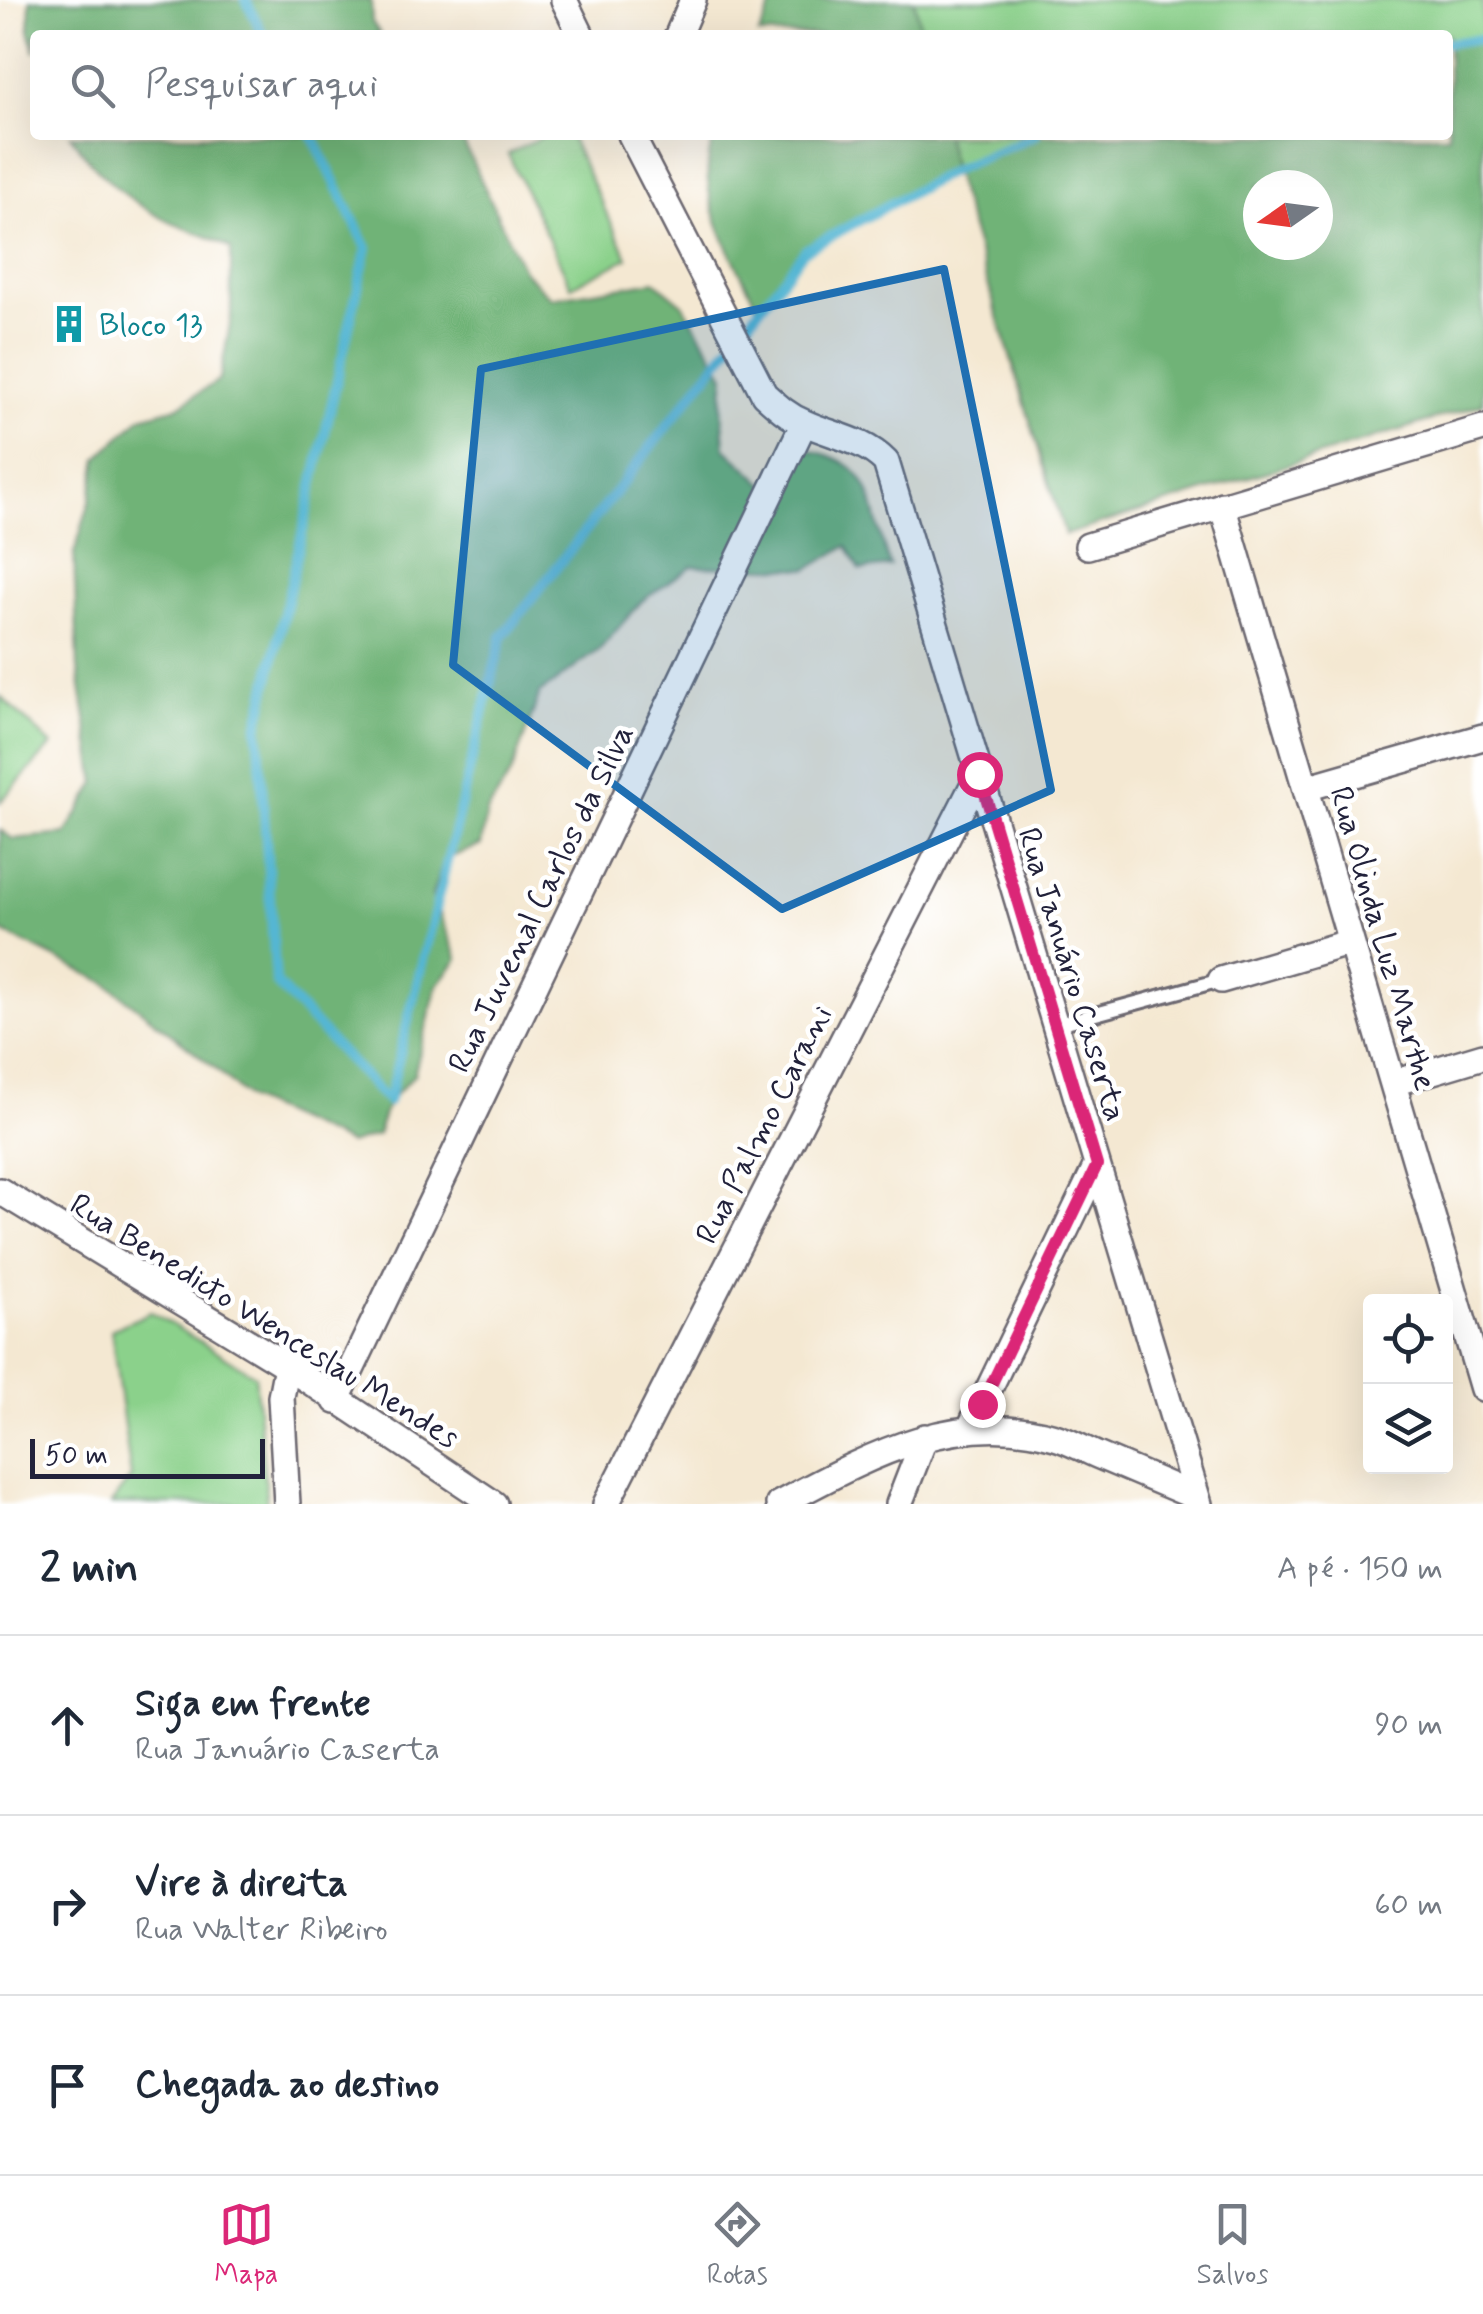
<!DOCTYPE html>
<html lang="pt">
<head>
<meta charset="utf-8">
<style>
  body { margin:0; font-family:Mynerve,sans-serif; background:#f6f6f7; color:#1f2937 }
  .controls { position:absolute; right:30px; bottom:30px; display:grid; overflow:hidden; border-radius:10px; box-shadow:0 10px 40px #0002 }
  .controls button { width:90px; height:90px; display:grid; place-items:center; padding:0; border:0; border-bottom:2px solid #e0e1e3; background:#fff; color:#1f2937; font:50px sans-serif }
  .compass { position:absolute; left:1243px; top:170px; width:90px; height:90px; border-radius:50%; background:#fff; box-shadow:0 10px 40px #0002; rotate:256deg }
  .scale { position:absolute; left:30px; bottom:25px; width:235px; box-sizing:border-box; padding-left:10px; border:5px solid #22223b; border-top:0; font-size:28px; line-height:35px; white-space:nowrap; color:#22223b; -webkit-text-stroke:8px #fff; paint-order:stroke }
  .stop { position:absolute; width:30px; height:30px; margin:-22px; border:8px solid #db2777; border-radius:50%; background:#fff }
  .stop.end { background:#db2777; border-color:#fff; box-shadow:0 2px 10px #0008 }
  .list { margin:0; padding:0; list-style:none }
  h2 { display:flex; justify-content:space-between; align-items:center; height:130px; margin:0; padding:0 40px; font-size:42px }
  h2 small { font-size:32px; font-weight:400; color:#747a83 }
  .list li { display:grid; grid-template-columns:65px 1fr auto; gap:30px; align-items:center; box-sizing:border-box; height:180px; padding:0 40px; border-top:2px solid #e0e1e3 }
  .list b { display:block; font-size:38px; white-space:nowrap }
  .list p { margin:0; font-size:32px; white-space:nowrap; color:#747a83 }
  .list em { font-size:32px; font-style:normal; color:#747a83 }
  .icon { flex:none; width:55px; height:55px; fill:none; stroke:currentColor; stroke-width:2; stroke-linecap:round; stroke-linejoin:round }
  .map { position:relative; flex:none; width:1483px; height:1504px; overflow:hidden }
  .search { position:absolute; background:#fff; box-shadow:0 10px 40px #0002; left:30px; right:30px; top:30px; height:110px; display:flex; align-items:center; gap:25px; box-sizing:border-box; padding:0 35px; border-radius:10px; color:#747a83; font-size:38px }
  .sheet { height:670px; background:#fff }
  nav { display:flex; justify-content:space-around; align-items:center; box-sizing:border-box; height:140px; border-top:2px solid #e0e1e3; background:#fff; font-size:28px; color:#747a83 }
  nav a { display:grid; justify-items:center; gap:5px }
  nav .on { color:#db2777 }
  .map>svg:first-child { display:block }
  .green { fill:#8bd18b; stroke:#567a63; stroke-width:2.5 }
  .forest { fill:#70b377; stroke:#496a59; stroke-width:2.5; fill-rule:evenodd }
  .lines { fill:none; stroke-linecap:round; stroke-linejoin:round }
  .stream { stroke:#55b6d3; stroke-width:10 }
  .lane-casing { stroke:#6c6770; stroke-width:18 }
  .street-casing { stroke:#6c6770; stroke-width:30 }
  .lane { stroke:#fff; stroke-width:12 }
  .street { stroke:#fff; stroke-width:25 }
  .route { stroke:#db2777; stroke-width:12 }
  .marked { fill:#1f6fb2; fill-opacity:0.2; stroke:#1f6fb2; stroke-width:8; stroke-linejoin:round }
  .labels { text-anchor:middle; stroke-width:9; stroke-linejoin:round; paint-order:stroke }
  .culture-label { font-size:32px; fill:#0d838f; stroke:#fff; text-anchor:start }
  .street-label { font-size:32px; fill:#22223b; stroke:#fff }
</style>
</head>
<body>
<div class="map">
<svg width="1483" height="1504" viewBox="0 0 1483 1504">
  <rect width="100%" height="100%" fill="#fff"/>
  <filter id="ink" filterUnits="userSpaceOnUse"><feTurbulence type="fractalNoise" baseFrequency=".01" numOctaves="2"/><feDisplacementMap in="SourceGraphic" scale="20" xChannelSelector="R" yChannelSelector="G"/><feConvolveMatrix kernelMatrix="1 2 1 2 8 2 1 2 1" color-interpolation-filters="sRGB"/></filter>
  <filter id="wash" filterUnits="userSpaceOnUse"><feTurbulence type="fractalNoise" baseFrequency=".0048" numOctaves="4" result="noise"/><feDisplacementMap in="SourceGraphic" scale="40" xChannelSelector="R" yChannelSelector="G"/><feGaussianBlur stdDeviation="2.25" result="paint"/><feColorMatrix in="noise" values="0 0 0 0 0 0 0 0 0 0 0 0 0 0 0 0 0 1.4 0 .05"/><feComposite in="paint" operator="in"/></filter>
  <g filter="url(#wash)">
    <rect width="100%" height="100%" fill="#f4e8d2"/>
    <path class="green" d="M914,0h569v39l-35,4v-8h-526z
      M546,135h23l59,123 -57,28 -63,-132z
      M945,135h91l-83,35z
      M0,696l52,49 -52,57z
      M151,1312l104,63 12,129h-156l20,-27 -20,-147z"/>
    <path class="forest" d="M30,0h341l1,22 9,13h-346v18l-6,-22z
      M774,0h140l8,35h-163z
      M1483,39v365l-418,131 -112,-365 -148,80 -47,58c-24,-52 -68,-114 -43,-173h230l8,35 83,-35h412v-92zM1258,185h60v60h-60z
      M70,135h390l63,135 28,28 104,-17 28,23 42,71 -3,31 3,42 49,45 25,-45c83,14 67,52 91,118l-30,4 -13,-24 -39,23 -116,-3 -50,35 -43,49 -59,43 -29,81 -24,38 -6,33 -37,15 -12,35 26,64 -21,27 -23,89 -26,27 -11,33 -28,9 -101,-45 -33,-31 -109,-85 -106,-52v-101l13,9 53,-5 30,-51 -18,-115 -4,-114 16,-53 8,-43 43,-41 36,-10 43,-28 11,-61v-69c-19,-13 -38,-17 -59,-26 -41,-19 -77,-50 -102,-88z"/>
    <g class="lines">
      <path class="stream" d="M246,0l17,35
        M1448,43l35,-4
        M312,135l55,113 -109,480 18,255 112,119
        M388,1102l114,-465 303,-387 148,-80 83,-35"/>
    </g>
  </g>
  <g filter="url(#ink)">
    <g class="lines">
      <g class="lane-casing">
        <path id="lane" d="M1055,1025l166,-45"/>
      </g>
      <g class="street-casing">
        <path id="street" d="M564,0l17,35
          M678,35l15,-35
          M631,135l133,259c13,12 24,22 41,29 28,13 58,16 81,39l313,1042
          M1222,505l261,884
          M1088,546l395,-118
          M1306,788l177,-51
          M1221,980l130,-38
          M1393,1083l90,-27
          M0,1191l287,175 207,138
          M287,1366l-6,31 6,107
          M336,1401l468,-978
          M969,1430l128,-265
          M606,1504l373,-730
          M779,1504c87,-46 173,-96 276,-67 14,4 28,12 42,18 33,14 66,28 99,42
          M899,1504l26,-67"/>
      </g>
      <use href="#lane" class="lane"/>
      <use href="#street" class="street"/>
    </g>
  </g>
  <g class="lines" filter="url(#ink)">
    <path class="route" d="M979,774l118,391 -115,239"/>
  </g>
  <path class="marked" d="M944,269l107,521 -269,119 -329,-244 28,-296z"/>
  <defs>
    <g id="building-bare" transform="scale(3)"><path d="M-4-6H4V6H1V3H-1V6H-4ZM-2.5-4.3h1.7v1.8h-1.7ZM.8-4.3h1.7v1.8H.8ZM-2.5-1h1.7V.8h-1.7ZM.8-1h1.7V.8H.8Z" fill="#0f9aa8" stroke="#fff" stroke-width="2.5" paint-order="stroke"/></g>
  </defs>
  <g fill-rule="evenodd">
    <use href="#building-bare" x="69" y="324"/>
  </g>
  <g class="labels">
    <g class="culture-label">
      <text x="99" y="335">Bloco 13</text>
    </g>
    <g class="street-label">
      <text transform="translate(540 898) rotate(-64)" y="11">Rua Juvenal Carlos da Silva</text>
      <text transform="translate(1384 938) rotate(74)" y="11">Rua Olinda Luz Marthe</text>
      <text transform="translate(1073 974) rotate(73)" y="11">Rua Januário Caserta</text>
      <text transform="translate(763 1124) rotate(-63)" y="11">Rua Palmo Carani</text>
      <text transform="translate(265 1320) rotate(32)" y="11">Rua Benedicto Wenceslau Mendes</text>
    </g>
  </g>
</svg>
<div class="controls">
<button><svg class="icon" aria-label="locate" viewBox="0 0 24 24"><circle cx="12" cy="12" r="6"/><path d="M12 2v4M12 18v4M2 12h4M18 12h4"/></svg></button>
<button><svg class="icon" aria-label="layers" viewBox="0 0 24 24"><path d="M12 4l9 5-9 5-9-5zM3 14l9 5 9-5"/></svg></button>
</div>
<svg class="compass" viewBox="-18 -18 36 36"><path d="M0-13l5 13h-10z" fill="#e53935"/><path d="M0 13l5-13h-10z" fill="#747a83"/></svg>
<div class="scale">50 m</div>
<div class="stop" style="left:979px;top:774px"></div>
<div class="stop end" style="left:982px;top:1404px"></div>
<div class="search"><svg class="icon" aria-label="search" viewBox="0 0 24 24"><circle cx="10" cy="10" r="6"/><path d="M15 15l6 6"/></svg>Pesquisar aqui</div>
</div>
<section class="sheet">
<h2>2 min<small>A pé · 150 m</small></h2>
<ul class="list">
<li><svg class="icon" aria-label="ahead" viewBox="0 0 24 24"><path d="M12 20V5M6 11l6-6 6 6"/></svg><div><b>Siga em frente</b><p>Rua Januário Caserta</p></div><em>90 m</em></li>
<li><svg class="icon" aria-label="right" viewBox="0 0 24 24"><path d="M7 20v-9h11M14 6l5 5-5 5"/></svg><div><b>Vire à direita</b><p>Rua Walter Ribeiro</p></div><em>60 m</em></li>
<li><svg class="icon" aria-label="arrive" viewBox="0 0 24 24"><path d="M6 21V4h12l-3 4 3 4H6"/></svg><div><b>Chegada ao destino</b></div></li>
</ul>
</section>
<nav>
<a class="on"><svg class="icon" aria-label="map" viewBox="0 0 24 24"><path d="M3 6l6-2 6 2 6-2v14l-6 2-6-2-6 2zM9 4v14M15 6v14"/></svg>Mapa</a>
<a><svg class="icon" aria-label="directions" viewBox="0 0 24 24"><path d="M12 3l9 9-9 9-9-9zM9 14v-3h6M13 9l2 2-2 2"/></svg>Rotas</a>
<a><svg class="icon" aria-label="saved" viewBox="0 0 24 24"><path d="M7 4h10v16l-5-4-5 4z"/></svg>Salvos</a>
</nav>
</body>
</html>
